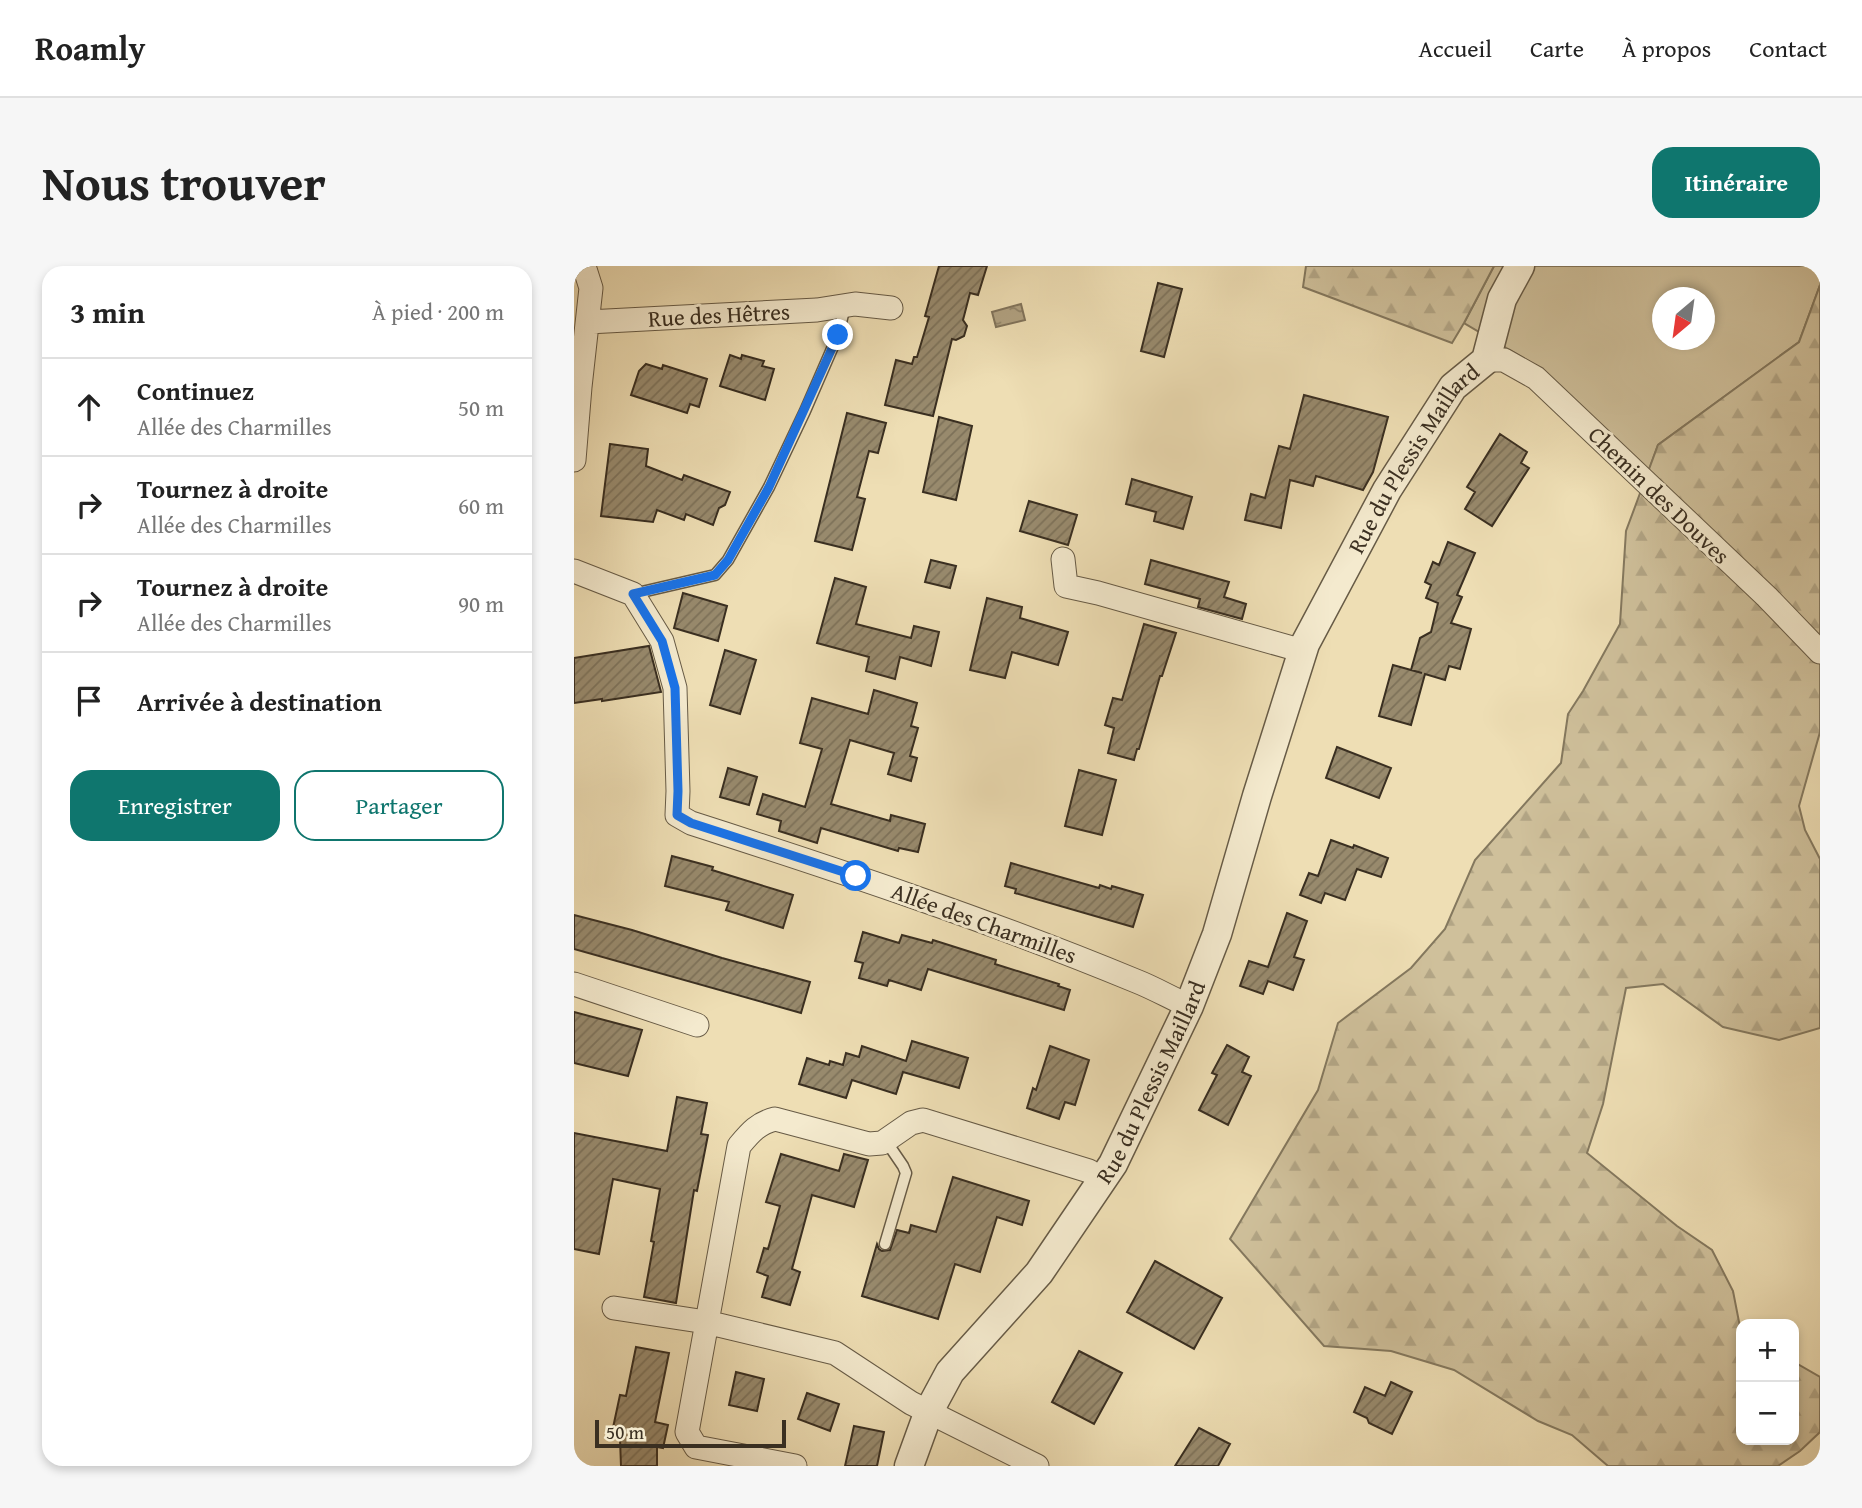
<!DOCTYPE html>
<html lang="fr">
<head>
<meta charset="utf-8">
<style>
  body { margin:0; font-family:"Gentium Book Plus",serif; background:#f6f6f6; color:#222 }
  .controls { position:absolute; right:21px; bottom:21px; display:grid; overflow:hidden; border-radius:14px; box-shadow:0 4px 10px #0003 }
  .controls button { width:63px; height:63px; display:grid; place-items:center; padding:0; border:0; border-bottom:2px solid #e0e0e0; background:#fff; color:#222; font:35px sans-serif }
  .compass { position:absolute; left:1078px; top:21px; width:63px; height:63px; border-radius:50%; background:#fff; box-shadow:0 4px 10px #0003; rotate:209deg }
  .scale { position:absolute; left:21px; bottom:18px; width:191px; box-sizing:border-box; padding-left:7px; border:4px solid #3a2f21; border-top:0; font-size:19px; line-height:24px; white-space:nowrap; color:#3a2f21; -webkit-text-stroke:5px #f4eace; paint-order:stroke }
  .stop { position:absolute; width:21px; height:21px; margin:-16px; border:5px solid #1a73e8; border-radius:50%; background:#fff }
  .stop.end { background:#1a73e8; border-color:#fff; box-shadow:0 2px 7px #0008 }
  .list { margin:0; padding:0; list-style:none }
  h2 { display:flex; justify-content:space-between; align-items:center; height:91px; margin:0; padding:0 28px; font-size:30px }
  h2 small { font-size:23px; font-weight:400; color:#767676 }
  .list li { display:grid; grid-template-columns:46px 1fr auto; gap:21px; align-items:center; box-sizing:border-box; height:98px; padding:0 28px; border-top:2px solid #e0e0e0 }
  .list b { display:block; font-size:26px; white-space:nowrap }
  .list p { margin:0; font-size:23px; white-space:nowrap; color:#767676 }
  .list em { font-size:23px; font-style:normal; color:#767676 }
  .actions { display:flex; gap:14px; padding:21px 28px }
  .actions a { flex:1; padding:16px 0; border:2px solid #0f766e; border-radius:21px; text-align:center; font-size:24px; color:#0f766e }
  .actions .main { background:#0f766e; color:#fff }
  .icon { flex:none; width:38px; height:38px; fill:none; stroke:currentColor; stroke-width:2; stroke-linecap:round; stroke-linejoin:round }
  .map { position:relative; flex:none; width:1246px; height:1200px; overflow:hidden; border-radius:21px }
  header { display:flex; align-items:center; gap:42px; box-sizing:border-box; height:98px; padding:0 35px; background:#fff; border-bottom:2px solid #e0e0e0 }
  header strong { font-size:33px }
  nav { display:flex; gap:38px; margin-inline-start:auto; font-size:24px }
  .intro { display:flex; align-items:center; justify-content:space-between; box-sizing:border-box; height:168px; padding:0 42px }
  h1 { margin:0; font-size:49px }
  .button { padding:18px 32px; border-radius:21px; background:#0f766e; color:#fff; font-size:24px; font-weight:700 }
  main { display:flex; gap:42px; padding:0 42px }
  aside { flex:1; background:#fff; border-radius:21px; box-shadow:0 4px 10px #0003 }
  .map>svg:first-child { display:block }
  .grass { fill:#cfc09b; stroke:#84785e; stroke-width:2; fill-rule:evenodd }
  .forest { fill:url(#forest-firs); stroke:#84785e; stroke-width:2 }
  .water { fill:url(#water-ripples); stroke:#81745b; stroke-width:2 }
  .building { fill:url(#building-hatch); stroke:#3a2f21; stroke-width:2 }
  .lines { fill:none; stroke-linecap:round; stroke-linejoin:round }
  .service-casing { stroke:#675b46; stroke-width:13 }
  .minor-casing { stroke:#675b46; stroke-width:25 }
  .tertiary-casing { stroke:#675b46; stroke-width:31 }
  .service { stroke:#f4eace; stroke-width:10 }
  .minor { stroke:#f4eace; stroke-width:23 }
  .tertiary { stroke:#f4eace; stroke-width:28 }
  .route { stroke:#1a73e8; stroke-width:9 }
  .labels { text-anchor:middle; stroke-width:6; stroke-linejoin:round; paint-order:stroke }
  .street-label { font-size:23px; fill:#3a2f21; stroke:#f4eace }
</style>
</head>
<body>
<header>
<strong>Roamly</strong>
<nav><a>Accueil</a><a>Carte</a><a>À propos</a><a>Contact</a></nav>
</header>
<div class="intro"><h1>Nous trouver</h1><a class="button">Itinéraire</a></div>
<main>
<aside>
<h2>3 min<small>À pied · 200 m</small></h2>
<ul class="list">
<li><svg class="icon" aria-label="ahead" viewBox="0 0 24 24"><path d="M12 20V5M6 11l6-6 6 6"/></svg><div><b>Continuez</b><p>Allée des Charmilles</p></div><em>50 m</em></li>
<li><svg class="icon" aria-label="right" viewBox="0 0 24 24"><path d="M7 20v-9h11M14 6l5 5-5 5"/></svg><div><b>Tournez à droite</b><p>Allée des Charmilles</p></div><em>60 m</em></li>
<li><svg class="icon" aria-label="right" viewBox="0 0 24 24"><path d="M7 20v-9h11M14 6l5 5-5 5"/></svg><div><b>Tournez à droite</b><p>Allée des Charmilles</p></div><em>90 m</em></li>
<li><svg class="icon" aria-label="arrive" viewBox="0 0 24 24"><path d="M6 21V4h12l-3 4 3 4H6"/></svg><div><b>Arrivée à destination</b></div></li>
</ul>
<div class="actions"><a class="main">Enregistrer</a><a>Partager</a></div>
</aside>
<div class="map">
<svg width="1246" height="1200" viewBox="0 0 1246 1200">
  <defs>
    <pattern id="forest-firs" width="22" height="20" patternUnits="userSpaceOnUse" patternTransform="scale(1.75)"><rect width="22" height="20" fill="#cfc09b"/><path d="M5 1l3.5 6h-7zM16 11l3.5 6h-7z" fill="#b2a585"/></pattern>
    <pattern id="water-ripples" width="26" height="14" patternUnits="userSpaceOnUse" patternTransform="scale(1.75)"><rect width="26" height="14" fill="#b1a282"/><path d="M2 4q2-2 4 0t4 0M15 11q2-2 4 0t4 0" fill="none" stroke="#91846a"/></pattern>
    <pattern id="building-hatch" width="6" height="6" patternUnits="userSpaceOnUse" patternTransform="scale(1.75)"><rect width="6" height="6" fill="#988a6d"/><path d="M-1 1l2-2M0 6l6-6M5 7l2-2" fill="none" stroke="#7d7159"/></pattern>
  </defs>
  <rect width="100%" height="100%" fill="#eedeb4"/>
  <filter id="stains"><feTurbulence type="fractalNoise" baseFrequency=".00286" numOctaves="4"/><feColorMatrix values="0 0 0 0 .2 0 0 0 0 .09 0 0 0 0 .02 0 0 0 .5 -.17"/></filter>
  <radialGradient id="worn" r=".72"><stop offset=".6" stop-color="#630" stop-opacity="0"/><stop offset="1" stop-color="#630" stop-opacity=".3"/></radialGradient>
  <path class="grass" d="M920,0h326v19l-21,57 -141,103 -9,25 -114,-105 -71,-42zM1088,32h42v42h-42z"/>
  <path class="forest" d="M732,0h188l-30,57 -12,20 -149,-56z
    M1246,19v447l-21,74 6,24 15,29v169l-41,12 -56,-13 -60,-43 -37,4 -23,116 -16,49 90,73 35,24 21,41 8,41v108h53v-78l26,15v55l-20,19 -22,15h-170l-36,-31 -34,-14 -84,-51 -63,-19 -67,-5 -94,-107 88,-149 20,-67 73,-55 34,-39 30,-69 86,-97 7,-49 15,-23 37,-67 6,-93 32,-86 141,-103z"/>
  <path class="water" d="M447,38l4,16 -29,7 -4,-15z"/>
  <path class="building" d="M365,0h48l-9,29 -8,-2 -7,27 4,6 -3,10 -8,4 -4,-1 -19,77 -48,-11 11,-45 16,4 2,-7h3l12,-40 -4,-1z
    M584,17l24,6 -18,68 -23,-6z
    M156,89l11,4 1,-4 22,6 -2,5 12,3 -9,31 -45,-14z
    M72,98l16,5 1,-4 44,14 -8,28 -9,-3 -3,9 -56,-18 8,-24z
    M730,129l84,22 -15,55 -10,18 -47,-14 -3,10 -23,-6 -9,48 -36,-8 6,-26 14,4 14,-52 11,3z
    M273,147l39,10 -8,30 -9,-2 -12,46 8,2 -13,51 -37,-9z
    M365,151l33,9 -16,74 -33,-8z
    M926,168l27,18 -6,11 8,5 -37,58 -27,-17 10,-17 -8,-5z
    M36,178l38,5 -2,17 36,14 2,-5 46,17 -5,13 -6,3 -6,17 -27,-11 -2,6 -27,-10 -4,12 -52,-6z
    M558,213l60,18 -9,32 -29,-8 2,-9 -30,-8z
    M455,235l48,14 -9,30 -48,-14z
    M874,276l27,11 -18,42 5,2 -11,26 20,6 -11,40 -11,-3 -4,14 -20,-6 -14,51 -32,-9 14,-51 29,8 -11,-3 9,-32 11,-6 7,-29 -12,-5 5,-13 -6,-3 8,-20 6,3z
    M357,294l25,6 -6,22 -25,-6z
    M577,294l78,22 -5,15 22,7 -4,15 -44,-12 2,-8 -55,-15z
    M261,312l31,9 -10,37 55,14 3,-12 25,6 -8,34 -31,-9 -5,22 -29,-8 3,-14 -52,-14z
    M109,327l44,13 -9,35 -44,-13z
    M413,332l35,9 -2,11 48,14 -10,33 -46,-13 -7,26 -35,-8z
    M570,358l32,9 -14,43h-2l-21,73h-2l-3,11 -26,-7 6,-25 -9,-3 8,-27 9,2z
    M75,380l12,46 -59,9v-2l-28,4v-45z
    M151,384l31,10 -16,54 -30,-9z
    M300,424l43,13 -6,23 7,2 -8,28 7,2 -6,23 -23,-7 6,-21 -44,-13 -19,64 59,17 1,-6 34,9 -7,28 -19,-4 -1,3 -77,-23 -4,15 -38,-12 2,-10 -24,-7 6,-20 42,13 17,-58 -22,-6 12,-45 56,16z
    M763,481l54,21 -12,30 -53,-20z
    M154,502l29,9 -8,28 -29,-8z
    M505,504l37,10 -14,55 -37,-9z
    M757,574l22,8 1,-3 34,13 -7,19 -24,-8 -12,31 -20,-7 -4,10 -21,-8 9,-22 9,3z
    M98,590l41,11 -1,3 81,25 -10,33 -57,-18 3,-8 -64,-16z
    M437,597l88,25 1,-3 11,4 1,-3 31,9 -10,32 -118,-34 1,-4 -11,-3z
    M713,647l20,8 -13,36 10,3 -11,30 -25,-9 -5,13 -23,-8 9,-25 19,6z
    M0,649l58,15 90,28 88,24 -9,31 -227,-64z
    M289,666l36,11 3,-8 30,8 1,-3 63,20 -1,4 64,20 -1,2 12,4 -6,20 -136,-41 -7,21 -32,-10 -2,6 -28,-8 4,-15 -8,-2z
    M0,746l68,18 -14,46 -54,-13z
    M338,775l56,17 -9,30 -56,-16 -7,22 -44,-14 -6,18 -47,-14 8,-26 22,7 1,-4 13,4 3,-12 13,4 3,-11 44,15z
    M653,779l22,12 -7,15 9,4 -23,49 -29,-15 18,-35 -5,-2z
    M476,780l39,14 -14,45 -10,-3 -6,17 -32,-11 6,-20 3,2z
    M103,831l30,6 -6,31 7,1 -11,56 -3,-1 -18,113 -32,-6 10,-55 -3,-1 9,-52 -47,-10 -14,75 -25,-5v-116l93,18z
    M207,888l58,17 5,-17 24,6 -14,47 -42,-12 -20,74 8,3 -10,33 -28,-8 6,-21 -11,-4 7,-24 4,1 12,-43 -14,-4z
    M379,911l76,24 -7,24 -25,-8 -17,55 -25,-8 -17,55 -76,-23 15,-52 2,5 3,2 8,-1 7,-20 12,3 2,-8 25,7z
    M581,995l67,37 -28,51 -67,-37z
    M62,1081l33,6 -14,69 13,3 -5,23 -6,-1v19h-36l-1,-27 -9,-2 9,-42 6,1z
    M505,1085l43,22 -28,51 -42,-22z
    M162,1106l28,7 -7,32 -28,-6z
    M817,1116l21,10 -20,42 -23,-11 -2,-5 -13,-6 11,-25 20,9z
    M233,1127l32,11 -9,27 -32,-12z
    M280,1160l30,6 -7,34h-32z
    M625,1162l31,16 -12,22h-43z"/>
  <g class="lines">
    <g class="service-casing">
      <path id="service" d="M59,328l82,-19 13,-15 41,-73 36,-76 33,-76 7,-29
        M311,978l21,-71 -3,-7 -17,-25"/>
    </g>
    <g class="minor-casing">
      <path id="minor" d="M14,56l229,-12 38,-6 36,4
        M912,94h18l32,18 231,219 53,55
        M0,194l6,-73 11,-99 -7,-22
        M489,293l3,27 32,7 205,58
        M0,305l59,23 29,47 13,47 3,103 -1,24 14,8c150,48 300,98 445,158 18,7 35,17 53,25
        M0,718l123,41
        M40,1042l92,14 129,31 76,50 126,63
        M221,1200l-99,-19 -9,-15 52,-286c11,-13 19,-23 36,-27l94,25 13,-1 29,-20 12,-3 166,51 13,9"/>
    </g>
    <g class="tertiary-casing">
      <g id="tertiary">
        <path id="s1" d="M335,1200l20,-55 21,-39 89,-99 74,-109 76,-158 28,-72 40,-138 48,-152 82,-154 66,-103 33,-27 16,-61 18,-33"/>
      </g>
    </g>
    <use href="#service" class="service"/>
    <use href="#minor" class="minor"/>
    <use href="#tertiary" class="tertiary"/>
  </g>
  <g class="lines">
    <path class="route" d="M264,69l-69,152 -41,73 -13,15 -82,19 29,47 13,47 3,103 -1,24 14,8 165,53"/>
  </g>
  <g class="labels">
    <g class="street-label">
      <text transform="translate(145 49) rotate(-3)" y="8">Rue des Hêtres</text>
      <text dy="8" stroke="none"><textPath href="#s1" startOffset="1139">Rue du Plessis Maillard</textPath></text>
      <text transform="translate(1085 229) rotate(44)" y="8">Chemin des Douves</text>
      <text transform="translate(410 657) rotate(20)" y="8">Allée des Charmilles</text>
      <text dy="8" stroke="none"><textPath href="#s1" startOffset="458">Rue du Plessis Maillard</textPath></text>
    </g>
  </g>
  <rect width="100%" height="100%" filter="url(#stains)"/>
  <rect width="100%" height="100%" fill="url(#worn)"/>
</svg>
<div class="controls">
<button>+</button>
<button>−</button>
</div>
<svg class="compass" viewBox="-18 -18 36 36"><path d="M0-13l5 13h-10z" fill="#e53935"/><path d="M0 13l5-13h-10z" fill="#767676"/></svg>
<div class="scale">50 m</div>
<div class="stop" style="left:282px;top:610px"></div>
<div class="stop end" style="left:264px;top:69px"></div>
</div>
</main>
</body>
</html>
